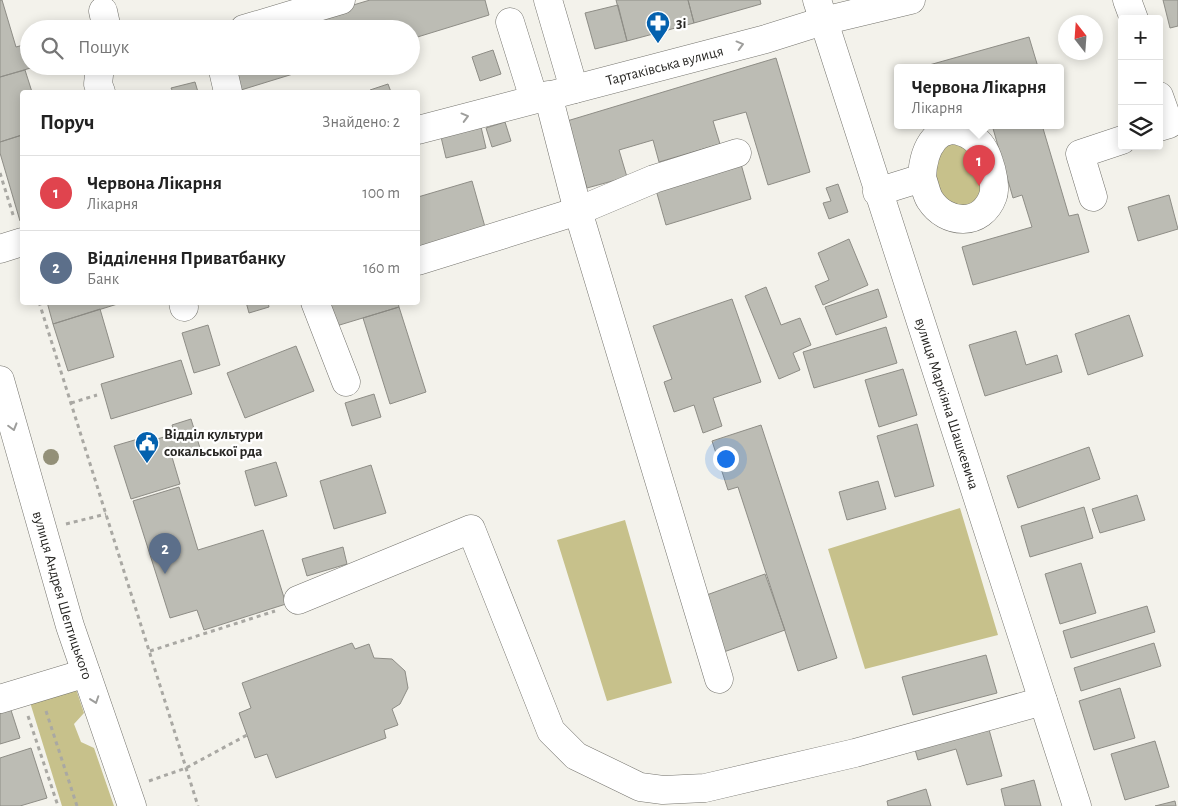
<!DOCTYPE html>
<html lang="uk">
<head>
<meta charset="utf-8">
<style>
  body { margin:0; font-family:"Alegreya Sans",sans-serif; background:#f6f6f6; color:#222 }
  .controls { position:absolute; right:15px; top:15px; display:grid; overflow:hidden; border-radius:5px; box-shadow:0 2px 12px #0003 }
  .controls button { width:45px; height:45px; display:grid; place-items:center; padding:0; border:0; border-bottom:1px solid #e0e0e0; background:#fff; color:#222; font:25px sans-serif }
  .compass { position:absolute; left:1058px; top:15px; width:45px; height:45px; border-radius:50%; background:#fff; box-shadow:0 2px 12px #0003; rotate:343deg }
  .you { position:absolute; left:725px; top:458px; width:18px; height:18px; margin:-12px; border:4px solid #fff; border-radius:50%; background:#1a73e8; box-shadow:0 0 0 8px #1a73e833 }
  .badge { display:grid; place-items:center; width:32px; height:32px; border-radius:50%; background:#0461ae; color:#fff; font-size:16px; font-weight:700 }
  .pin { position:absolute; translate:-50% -41px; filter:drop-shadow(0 1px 2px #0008) }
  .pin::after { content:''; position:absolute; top:26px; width:18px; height:15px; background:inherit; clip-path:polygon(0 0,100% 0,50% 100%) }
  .popup { position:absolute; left:894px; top:64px; width:170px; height:65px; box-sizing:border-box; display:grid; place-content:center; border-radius:5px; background:#fff; filter:drop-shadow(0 1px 4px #0005); font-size:16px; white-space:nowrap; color:#767676 }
  .popup b { font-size:19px; color:#222 }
  .popup::after { content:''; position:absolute; left:50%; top:100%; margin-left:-10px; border:10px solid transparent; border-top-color:#fff }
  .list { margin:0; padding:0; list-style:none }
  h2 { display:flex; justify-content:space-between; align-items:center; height:65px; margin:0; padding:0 20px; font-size:21px }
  h2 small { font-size:16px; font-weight:400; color:#767676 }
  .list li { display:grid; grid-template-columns:32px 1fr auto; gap:15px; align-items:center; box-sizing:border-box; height:75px; padding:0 20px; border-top:1px solid #e0e0e0 }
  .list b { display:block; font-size:19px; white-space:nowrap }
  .list p { margin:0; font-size:16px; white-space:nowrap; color:#767676 }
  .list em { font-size:16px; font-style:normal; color:#767676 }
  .icon { flex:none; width:28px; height:28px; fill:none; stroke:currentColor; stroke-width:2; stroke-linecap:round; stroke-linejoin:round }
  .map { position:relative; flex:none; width:1178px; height:806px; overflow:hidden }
  .search { position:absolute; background:#fff; box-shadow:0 2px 12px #0003; left:20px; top:20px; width:400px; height:55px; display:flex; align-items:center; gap:12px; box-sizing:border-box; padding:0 18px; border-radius:28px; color:#767676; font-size:19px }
  .panel { position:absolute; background:#fff; box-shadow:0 2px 12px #0003; left:20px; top:90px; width:400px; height:215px; border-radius:5px }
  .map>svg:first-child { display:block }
  .green { fill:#c7c18b }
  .building { fill:#bcbcb4; stroke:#8e8d86 }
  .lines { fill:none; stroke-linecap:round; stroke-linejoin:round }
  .minor-casing { stroke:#74736d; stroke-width:29 }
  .path { stroke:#a9a8a3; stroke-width:3; stroke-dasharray:4 4; stroke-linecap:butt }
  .minor { stroke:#fff; stroke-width:28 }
  .tree { fill:#939078 }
  .oneway { stroke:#9e9e9c }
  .labels { text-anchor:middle; stroke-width:4.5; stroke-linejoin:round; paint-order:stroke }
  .poi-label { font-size:15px; font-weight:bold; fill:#282724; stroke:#fff; text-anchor:start }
  .street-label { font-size:15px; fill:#282724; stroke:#fff }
</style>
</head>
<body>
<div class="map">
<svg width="1178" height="806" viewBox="0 0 1178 806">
  <rect width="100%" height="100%" fill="#f3f2eb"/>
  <path class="green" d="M954,139l23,14 5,38 -7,10 -10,8 -13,-2 -15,-15 -3,-39z
    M960,508l38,127 -133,34 -37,-120z
    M625,520l47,163 -65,18 -50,-161z
    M76,689l8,24 -10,11 7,18 13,6 20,58h-52l-33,-107z"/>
  <path class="building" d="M0,0h2l14,47 11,-3 2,22 5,1 -34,10z
    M370,0h115l4,15 -78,24v-10h-138z
    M616,0h72l6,23 -67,18z
    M688,0h72l1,4 -67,19z
    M1163,0h15v26l-8,2z
    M618,5l9,36 -32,8 -10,-36z
    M1029,37l9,30h-116z
    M493,50l8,24 -21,7 -8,-24z
    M776,58l34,114 -42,13 -22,-73 -33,9 7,23 -61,18 -6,-22 -34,10 8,27 -40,11 -20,-67z
    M234,66h85l-78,24z
    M25,70l7,22h-10v43l-22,7v-65z
    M195,82l3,10h-25l-2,-4z
    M388,84l3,8h-20l-1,-2z
    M505,122l6,19 -19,6 -6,-19z
    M992,125h50l27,91 9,-2 11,38 -116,33 -11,-38 70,-20 -10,-32 -9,3z
    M481,127l5,21 -40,10 -5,-21z
    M22,135v85l-2,1 -20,-68v-11z
    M741,164l10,35 -85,26 -10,-35z
    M472,181l13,46 -67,20v-50z
    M838,184l10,28 -19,7 -6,-16 8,-2 -5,-13z
    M1169,195l9,34 -40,12 -10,-34z
    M849,239l19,46 -45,20 -8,-19 14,-6 -11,-27z
    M766,287l15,38 19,-7 11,27 -18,8 7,17 -21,9 -34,-83z
    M878,289l9,28 -51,18 -11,-28z
    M732,299l29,83 -48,16 9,28 -19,7 -9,-28 -20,7 -10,-30 8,-3 -19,-53z
    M47,302h77l-71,22z
    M246,302h22l1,5 -20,6z
    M326,302h72l1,5 -66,20z
    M399,307l27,85 -36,12 -27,-86z
    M100,309l14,48 -46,14 -15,-47z
    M1129,315l14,41 -55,19 -13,-41z
    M208,325l12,40 -26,8 -12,-40z
    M886,327l11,36 -83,25 -11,-36z
    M1016,331l10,34 31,-10 5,17 -77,24 -16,-51z
    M296,346l18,45 -69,27 -18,-45z
    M181,360l11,34 -81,25 -10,-35z
    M903,369l14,46 -38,12 -14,-47z
    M374,394l7,23 -29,9 -7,-23z
    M191,419l9,29 -28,9 8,27 -49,15 -17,-53 31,-9 1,5 29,-8 -3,-9z
    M917,424l17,62 -39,11 -18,-61z
    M761,425l76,233 -39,13 -60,-184 -10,3 -16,-49z
    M1089,447l11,32 -82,29 -11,-32z
    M276,462l11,34 -32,10 -10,-35z
    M371,465l15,48 -52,16 -14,-48z
    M878,481l8,28 -39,11 -8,-28z
    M179,487l19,63 65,-20 23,74 -82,26 -7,-20 -27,8 -37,-117z
    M1137,495l8,25 -45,13 -8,-24z
    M1084,507l9,31 -63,19 -9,-31z
    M343,547l4,17 -40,12 -5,-17z
    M1081,563l15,50 -36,11 -15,-50z
    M765,574l20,56 -64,23 -20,-56z
    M1147,606l8,26 -84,26 -8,-27z
    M352,643l3,6 14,-5 5,14 18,1 13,12 3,17 -8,16 -8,5 6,16 -14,5 2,8 -110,40 -9,-24 -12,4 -8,-23 -8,-22 12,-5 -9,-25z
    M1154,643l7,23 -80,25 -7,-23z
    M986,655l11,38 -84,22 -11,-38z
    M1120,688l15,50 -41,12 -15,-49z
    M8,701l12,37 -20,6v-40z
    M988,726l14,50 -35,9 -11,-36 -38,11 -4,-14z
    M1155,741l14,46 -44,13 -14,-46z
    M31,748l16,50 -27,8h-20v-48z
    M1034,780l7,26h-36l-4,-17z
    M926,789l5,17h-43l-1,-5z
    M1175,801l1,5h-21z"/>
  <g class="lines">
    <g class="minor-casing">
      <g id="minor">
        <path d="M548,0l26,89"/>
        <path id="s1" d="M817,0l260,806"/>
        <path d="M1127,0l7,19"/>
        <path d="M103,11l4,18"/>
        <path d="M510,22l24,77"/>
        <path d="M244,29l97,-29"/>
        <path d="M100,66l-2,18 3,8"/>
        <path d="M222,66l6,26"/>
        <path d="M548,95l30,116 141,468"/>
        <path d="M1159,96l10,28 -10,3"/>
        <path id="s2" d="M418,130l348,-91 57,-18 88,-21"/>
        <path d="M877,192l45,-14c1,-29 16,-62 50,-41 9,6 14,15 17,25 3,8 7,25 4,34 -11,31 -47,29 -63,4 -4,-6 -5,-15 -8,-22"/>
        <path d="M1093,197l-13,-43 42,-14"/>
        <path d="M0,249l22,-7"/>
        <path d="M418,261l160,-50 76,-32 83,-26"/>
        <path d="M183,302l1,5"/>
        <path d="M315,302l31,80"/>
        <path id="s3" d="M0,380l70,246 62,180"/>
        <path d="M298,600l173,-71 80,202 25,25 64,31 23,3 42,-2 150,-35 188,-52"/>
        <path d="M0,699l86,-26"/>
      </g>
    </g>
    <path class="path" d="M0,173l14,45
      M39,302l159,504
      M71,403l26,-8
      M66,524l40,-10
      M150,651l125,-40
      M46,711l31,95
      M28,716l30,90
      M149,781l37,-13 61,-33"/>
    <use href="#minor" class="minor"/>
  </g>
  <circle class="tree" cx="51" cy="457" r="8"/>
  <defs><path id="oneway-chevron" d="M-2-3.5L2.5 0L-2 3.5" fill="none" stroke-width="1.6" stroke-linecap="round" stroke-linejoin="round" transform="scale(1.25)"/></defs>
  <g class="oneway">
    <use href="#oneway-chevron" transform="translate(740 45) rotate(-15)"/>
    <use href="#oneway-chevron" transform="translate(465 117) rotate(-15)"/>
    <use href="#oneway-chevron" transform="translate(13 427) rotate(74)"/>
    <use href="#oneway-chevron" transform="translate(95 700) rotate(71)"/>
  </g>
  <defs>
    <g id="pharmacy-pin" transform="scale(1.25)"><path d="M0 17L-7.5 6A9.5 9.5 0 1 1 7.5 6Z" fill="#0461ae" stroke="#fff"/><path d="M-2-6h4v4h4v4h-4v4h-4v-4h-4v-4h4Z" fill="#fff"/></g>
    <g id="civic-pin" transform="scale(1.25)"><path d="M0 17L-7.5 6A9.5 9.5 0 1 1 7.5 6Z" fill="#0461ae" stroke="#fff"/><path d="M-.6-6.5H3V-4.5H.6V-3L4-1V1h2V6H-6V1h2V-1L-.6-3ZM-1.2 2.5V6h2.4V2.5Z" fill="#fff"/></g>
  </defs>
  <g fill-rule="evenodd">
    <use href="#pharmacy-pin" x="658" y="23"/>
    <use href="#civic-pin" x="147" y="443"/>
  </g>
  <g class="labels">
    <g class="poi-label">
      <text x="676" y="28">3і</text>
      <text x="164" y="439">Відділ культури<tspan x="164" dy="17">сокальської рда</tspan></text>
    </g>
    <g class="street-label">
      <text dy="5" stroke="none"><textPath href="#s2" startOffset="255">Тартаківська вулиця</textPath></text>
      <text dy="5" stroke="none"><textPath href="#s1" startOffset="424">вулиця Маркіяна Шашкевича</textPath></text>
      <text dy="5" stroke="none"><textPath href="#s3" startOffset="224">вулиця Андрея Шептицького</textPath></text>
    </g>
  </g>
</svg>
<div class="controls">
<button>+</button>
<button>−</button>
<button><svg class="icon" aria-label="layers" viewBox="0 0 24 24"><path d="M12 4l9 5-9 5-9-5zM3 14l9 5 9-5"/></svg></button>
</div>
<svg class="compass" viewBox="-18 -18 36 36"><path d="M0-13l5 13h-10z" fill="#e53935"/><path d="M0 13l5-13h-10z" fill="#767676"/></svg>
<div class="you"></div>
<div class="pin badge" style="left:979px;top:186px;background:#e0444e">1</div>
<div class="popup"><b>Червона Лікарня</b>Лікарня</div>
<div class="pin badge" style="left:165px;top:574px;background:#5c6f8a">2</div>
<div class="search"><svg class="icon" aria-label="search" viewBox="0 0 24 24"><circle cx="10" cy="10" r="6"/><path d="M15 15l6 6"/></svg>Пошук</div>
<section class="panel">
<h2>Поруч<small>Знайдено: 2</small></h2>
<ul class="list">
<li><span class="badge" style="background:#e0444e">1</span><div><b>Червона Лікарня</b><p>Лікарня</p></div><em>100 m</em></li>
<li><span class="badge" style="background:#5c6f8a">2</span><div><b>Відділення Приватбанку</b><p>Банк</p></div><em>160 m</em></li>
</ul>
</section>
</div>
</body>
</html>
